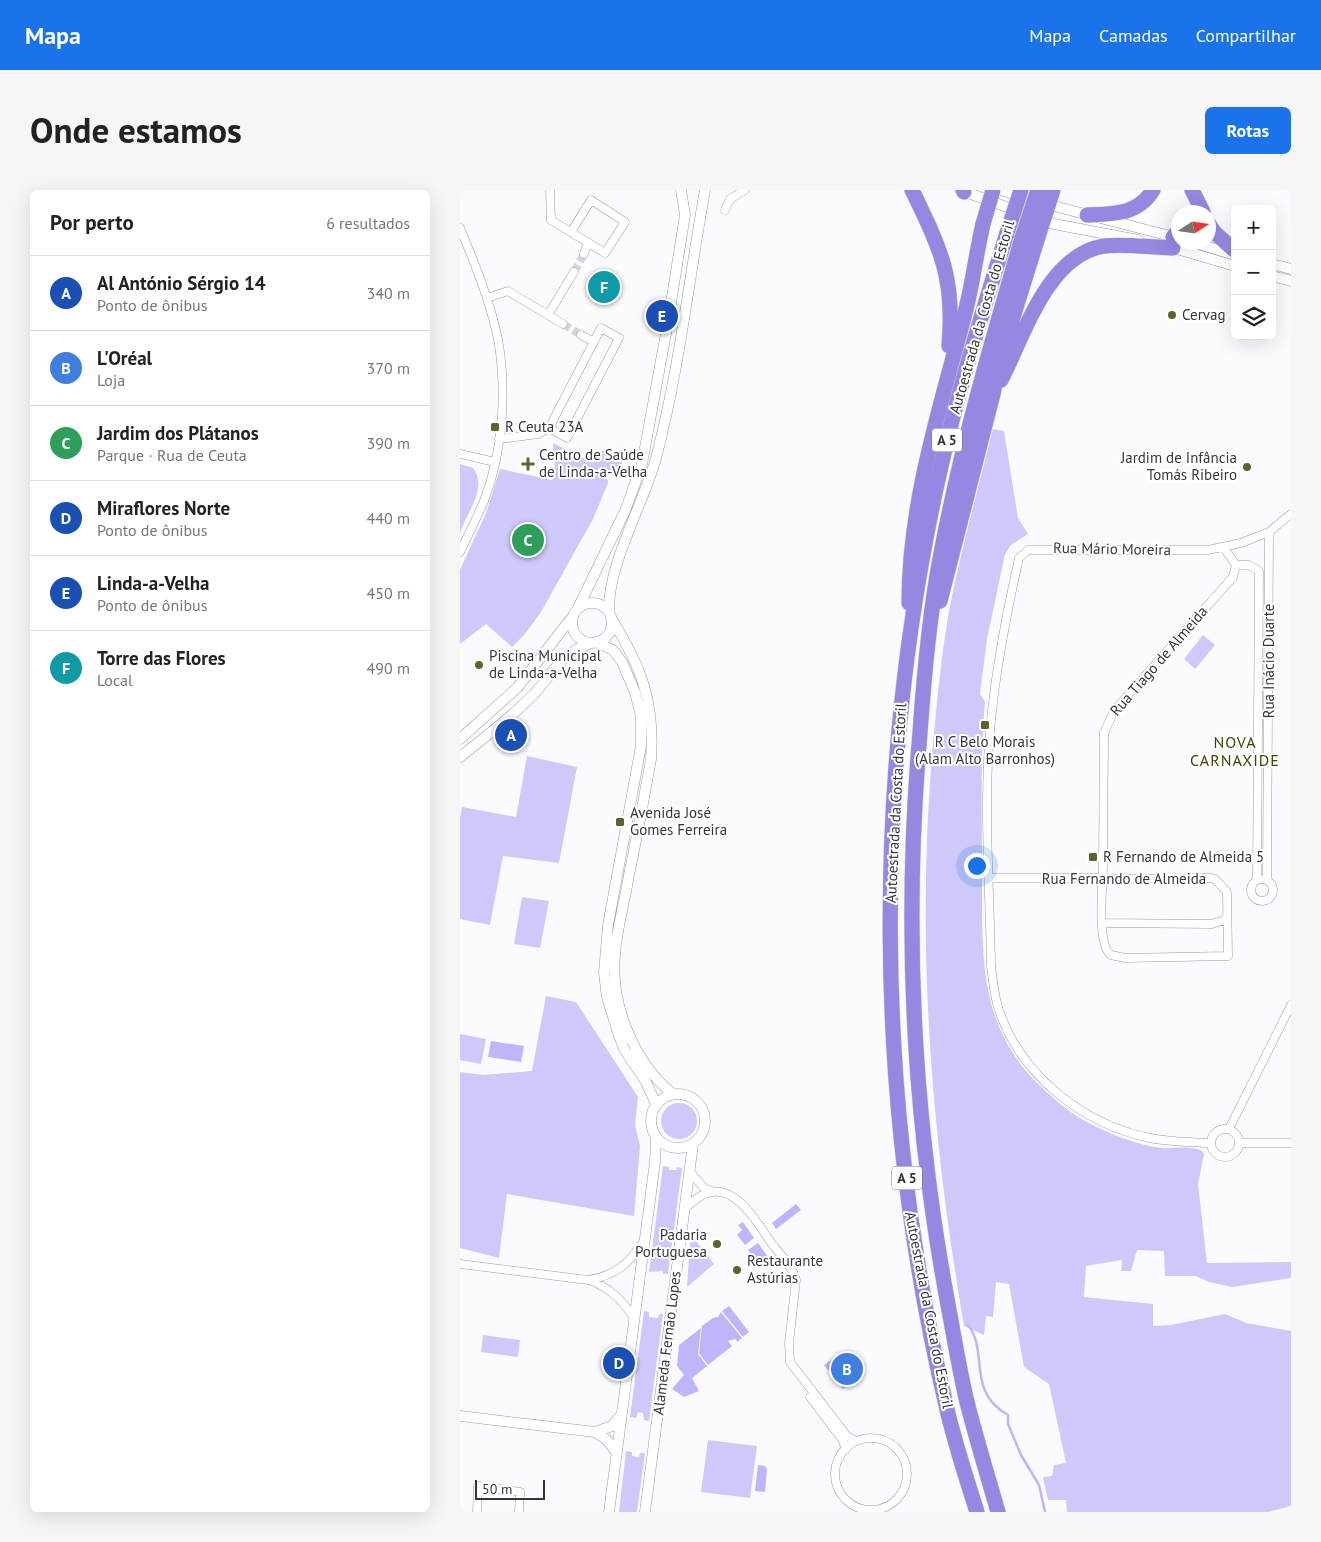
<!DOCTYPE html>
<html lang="pt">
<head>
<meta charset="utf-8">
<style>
  body { margin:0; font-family:"PT Sans",sans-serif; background:#f6f6f6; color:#222 }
  .controls { position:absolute; right:15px; top:15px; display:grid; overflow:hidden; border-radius:8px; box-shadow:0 5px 20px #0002 }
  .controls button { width:45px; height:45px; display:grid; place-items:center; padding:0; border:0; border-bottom:1px solid #e0e0e0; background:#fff; color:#222; font:25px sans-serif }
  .compass { position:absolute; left:711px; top:15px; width:45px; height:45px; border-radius:50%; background:#fff; box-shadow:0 5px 20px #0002; rotate:78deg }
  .scale { position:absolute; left:15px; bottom:12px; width:70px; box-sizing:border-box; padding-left:5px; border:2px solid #36353c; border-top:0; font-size:14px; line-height:18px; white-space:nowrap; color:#36353c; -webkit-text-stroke:4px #fff; paint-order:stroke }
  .you { position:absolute; left:516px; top:675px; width:18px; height:18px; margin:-12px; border:4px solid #fff; border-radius:50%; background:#1a73e8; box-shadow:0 0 0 8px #1a73e833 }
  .badge { display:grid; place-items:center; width:32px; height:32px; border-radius:50%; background:#1a73e8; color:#fff; font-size:16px; font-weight:700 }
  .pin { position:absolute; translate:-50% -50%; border:2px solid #fff; box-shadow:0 1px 5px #0006 }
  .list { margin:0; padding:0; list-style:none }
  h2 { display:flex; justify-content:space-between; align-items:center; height:65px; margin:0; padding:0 20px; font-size:21px }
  h2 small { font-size:16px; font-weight:400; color:#767676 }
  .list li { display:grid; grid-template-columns:32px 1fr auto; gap:15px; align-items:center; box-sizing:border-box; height:75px; padding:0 20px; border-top:1px solid #e0e0e0 }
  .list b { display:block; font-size:19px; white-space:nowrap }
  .list p { margin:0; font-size:16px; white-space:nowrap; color:#767676 }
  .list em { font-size:16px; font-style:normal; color:#767676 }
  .icon { flex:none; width:28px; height:28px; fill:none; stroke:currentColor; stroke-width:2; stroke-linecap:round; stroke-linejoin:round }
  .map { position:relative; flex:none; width:831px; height:1322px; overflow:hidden; border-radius:8px }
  header { display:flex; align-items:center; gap:30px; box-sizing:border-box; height:70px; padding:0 25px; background:#1a73e8; color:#fff }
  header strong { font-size:24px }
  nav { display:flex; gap:28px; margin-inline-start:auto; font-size:18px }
  .intro { display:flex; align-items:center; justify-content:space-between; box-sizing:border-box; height:120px; padding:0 30px }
  h1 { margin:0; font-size:35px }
  .button { padding:12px 22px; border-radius:8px; background:#1a73e8; color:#fff; font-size:18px; font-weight:700 }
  main { display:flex; gap:30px; padding:0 30px }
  aside { flex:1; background:#fff; border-radius:8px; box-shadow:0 5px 20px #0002 }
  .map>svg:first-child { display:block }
  .green { fill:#cec9fa }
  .water { fill:#beb6fa }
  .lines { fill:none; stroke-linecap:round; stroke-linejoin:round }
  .stream { stroke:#beb6fa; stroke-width:2.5 }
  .minor-tunnel { stroke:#d4d3d8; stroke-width:8; stroke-dasharray:8 4; stroke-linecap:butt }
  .minor-casing { stroke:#9998aa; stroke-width:9 }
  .tertiary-casing { stroke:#9998aa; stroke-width:11 }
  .motorway-casing { stroke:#d7d7d8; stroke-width:16 }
  .minor { stroke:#fff; stroke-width:8 }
  .tertiary { stroke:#fff; stroke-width:10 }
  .motorway { stroke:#9688e1; stroke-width:15 }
  .motorway-bridge-casing { stroke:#d7d7d8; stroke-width:16; stroke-linecap:butt }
  .motorway-bridge { stroke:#9688e1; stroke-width:15 }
  .poi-dot { fill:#61622f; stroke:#fff; stroke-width:2 }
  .labels { text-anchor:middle; stroke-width:4; stroke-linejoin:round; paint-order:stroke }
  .shield { fill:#fff; stroke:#727276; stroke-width:1 }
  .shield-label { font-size:14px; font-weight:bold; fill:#36353c }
  .poi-label { font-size:15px; fill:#36353c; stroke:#fff; text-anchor:start }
  .street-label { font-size:15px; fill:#36353c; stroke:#fff }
  .neighbourhood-label { font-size:16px; letter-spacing:1px; fill:#434301; stroke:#fff }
</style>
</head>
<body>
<header>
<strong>Mapa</strong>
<nav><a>Mapa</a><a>Camadas</a><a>Compartilhar</a></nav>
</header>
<div class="intro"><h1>Onde estamos</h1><a class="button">Rotas</a></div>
<main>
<aside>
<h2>Por perto<small>6 resultados</small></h2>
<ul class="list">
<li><span class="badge" style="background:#1a4fb4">A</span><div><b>Al António Sérgio 14</b><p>Ponto de ônibus</p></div><em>340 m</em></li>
<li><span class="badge" style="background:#3f7fe0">B</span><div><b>L'Oréal</b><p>Loja</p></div><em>370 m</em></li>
<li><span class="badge" style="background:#2e9e5b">C</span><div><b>Jardim dos Plátanos</b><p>Parque · Rua de Ceuta</p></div><em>390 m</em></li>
<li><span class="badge" style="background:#1a4fb4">D</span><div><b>Miraflores Norte</b><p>Ponto de ônibus</p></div><em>440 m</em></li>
<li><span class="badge" style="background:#1a4fb4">E</span><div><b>Linda-a-Velha</b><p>Ponto de ônibus</p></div><em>450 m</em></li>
<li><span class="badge" style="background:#0f9aa8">F</span><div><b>Torre das Flores</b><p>Local</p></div><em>490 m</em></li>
</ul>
</aside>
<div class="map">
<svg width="831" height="1322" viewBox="0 0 831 1322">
  <rect width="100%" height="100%" fill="#fbfbff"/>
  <path class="green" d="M533,239l11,2 14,87 10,16 -17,11 -6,9 -18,85 -7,55 5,8c-5,52 -3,105 -3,159 1,82 -8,160 56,223 14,13 28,26 45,36 24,13 50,24 78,28 12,1 30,-3 41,3l2,3 -6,30 9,79 84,-1v16l-59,9 -23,-5 -13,-6h-31l-1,-25 -27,-1 -6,21h-10l1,-11 -36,6 -2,31 69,7v22l18,-1 54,-11 21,9 45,8v175l-23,6h-201l-1,-12h-18l-5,-23 9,-1 2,-11 12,-2 -17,-79 -25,-17 -15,-83 -13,-2 -3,35 -7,-1 -2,19 -20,-9c-34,-198 -49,-393 -30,-593 4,-41 8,-82 15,-122 12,-61 29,-122 44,-182z
    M93,253l40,20 6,-11 7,-2 2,8 8,3 5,-1 2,10 -17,2 2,11 -15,36 -52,93 -16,22 -13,13 -26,-23 -26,20v-74l26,-57 14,-44 52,11 3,-13z
    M0,274l13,4c16,20 -8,46 -13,66z
    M743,445l12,10 -20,24 -11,-10z
    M67,566l50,11 -18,96 -56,-7 -13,69 -30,-6v-101l2,-11 54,10z
    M62,707l27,4 -9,47 -26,-4z
    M86,806l30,6 62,95 -3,28 5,21 -6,70 -127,-22 -8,64 -39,-10v-176l23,3 49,-4z
    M0,844l26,5 -5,25 -21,-4z
    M201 931a18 18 0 1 1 36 0a18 18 0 1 1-36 0Z
    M203,976l6,1v3h7l1,-3 5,1 -14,106h-5v-3l-14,1z
    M235,1050l19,24 -27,23 3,-44z
    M184,1121l5,1v5l9,1 1,-4h4l-14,107 -5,-1 -1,-7 -5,-1 -2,6 -6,-1z
    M23,1145l37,5 -2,17 -37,-5z
    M248,1250l49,6 -7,52 -49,-6z
    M166,1261l6,1v4l7,1 1,-4h5l-8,59h-18z"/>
  <path class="water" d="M31,851l33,5 -3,16 -33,-5z
    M336,1014l5,6 -25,19 -4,-6z
    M283,1032l11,16 -9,7 -8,-10 5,-5 -4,-5z
    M298,1053l12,17 -6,4 -4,-5 -3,3 -9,-12z
    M269,1116l20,26 -6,5 -21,-26z
    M261,1122l21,26 -5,4 -1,-3 -8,2 4,5 -24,19 -9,-12 3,-27 11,-8 5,-1z
    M241,1138l-3,26 9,12 -15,12 7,13 -15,6 -12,-8 12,-14 -7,-9 2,-21z
    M371,1170l19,24 -7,5 -19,-24z
    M298,1275l7,1 2,3 -2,23 -10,-1z"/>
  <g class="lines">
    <path class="stream" d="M508,1135c21,26 -2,67 40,90v9l13,31 18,30 6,27"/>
    <path class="minor-tunnel" d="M114,82l10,-18
      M103,134l18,11"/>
    <g class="minor-casing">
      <path id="minor" d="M90,0l1,30 54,33 20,-31 -34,-22 -20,32
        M265,20l5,-11 15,-9
        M0,38c15,36 30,73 38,111 9,52 5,113 -14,162 -7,17 -16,34 -24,51
        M124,64l4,-12
        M27,108l21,-7 55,33
        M88,125l26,-43
        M121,145l13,7
        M39,249l39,-5 11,-6 52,-100 18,10 -52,100 -18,-10
        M0,264l35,8
        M776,375h13l10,6 -2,308
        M529,688h114l12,1 96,-1 5,2 11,12 1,64 -103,2 -14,-3c-15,-11 -8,-71 -8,-90l1,-132 10,-22 119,-134 3,-12 -12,-17
        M791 700a11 11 0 1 1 22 0a11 11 0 1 1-22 0Z
        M807,689l2,-347
        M642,733l110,1 12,-4 2,-3
        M751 953a14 14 0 1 1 28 0a14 14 0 1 1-28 0Z
        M769,939l62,-124
        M750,953c-20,-1 -40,-1 -60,-5 -68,-14 -131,-64 -152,-131 -4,-13 -5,-27 -7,-41 -1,-73 -7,-148 -2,-221 4,-63 16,-125 30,-187l9,-8h180l33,-7 28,-11 22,-18
        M779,953h52
        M229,981l15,17 10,4
        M224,1020c40,-45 66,2 88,34 8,10 21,23 24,36l-7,63 1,19 57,74 9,5
        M0,1074l128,16c28,-4 41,-17 56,-39
        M130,1090c20,8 33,21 45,39
        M350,1207l32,42 4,10
        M375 1284a36 36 0 1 1 72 0a36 36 0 1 1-72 0Z
        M17,1322l1,-26 42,6 -1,20"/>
    </g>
    <g class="tertiary-casing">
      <path id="tertiary" d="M500,0l94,34 84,16
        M541,0l26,9 151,39
        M732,52l43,13
        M707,56l68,20
        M812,74l19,5
        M812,86l19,5
        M112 433a20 20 0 1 1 40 0a20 20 0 1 1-40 0Z
        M118,418l47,-97 17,-47 25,-136 18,-113 -4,-25
        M149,423c-2,-48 34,-107 47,-155 23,-87 33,-179 49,-268
        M151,428c30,48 44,84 40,141 -7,39 -14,78 -22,116 -4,26 -12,53 -14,79 -5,50 19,109 58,140
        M136,452l17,8 9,12 13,30 6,24v30l-33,179 -4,48 3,24 11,36 6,16 22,33 10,22
        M0,549l57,-51 56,-72
        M0,567c25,-20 52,-40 74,-63 20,-22 27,-41 57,-51
        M191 931a27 27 0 1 1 54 0a27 27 0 1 1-54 0Z
        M0,1226l135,16 11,7 11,14
        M135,1242l17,-6 9,-11
        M149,1322l46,-350 1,-24
        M185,1322l48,-368"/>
    </g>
    <g class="motorway-casing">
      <path id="motorway" d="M452,0c29,60 43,88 37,156
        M503,0l1,2
        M732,0l11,22
        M627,25c26,-1 51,0 66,-25
        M748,33l6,9 21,19
        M713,47l5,-6
        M541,190c23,-44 46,-125 103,-134 19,-3 49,2 69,2
        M480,411l53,-207 6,-32 38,-122
        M449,413c0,-99 30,-191 55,-286 8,-29 12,-63 19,-93
        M517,1322c-11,-35 -23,-71 -31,-107 -72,-307 -75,-631 -5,-939 18,-79 42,-155 66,-233
        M538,1322c-10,-35 -21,-71 -30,-106 -8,-32 -13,-64 -19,-96 -36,-190 -46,-384 -29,-577 4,-58 9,-116 20,-174 20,-109 51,-215 82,-321"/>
    </g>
    <use href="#minor" class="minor"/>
    <use href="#tertiary" class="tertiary"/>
    <use href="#motorway" class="motorway"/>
    <g class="motorway-bridge-casing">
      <path id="motorway-bridge" d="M523,34l10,-34
        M547,43l14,-43
        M562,48l16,-48
        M577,50l16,-50"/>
    </g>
    <use href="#motorway-bridge" class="motorway-bridge"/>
  </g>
  <g class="poi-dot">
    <circle cx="712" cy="125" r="5"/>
    <rect x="30" y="232" width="10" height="10" rx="2.5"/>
    <path d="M65.5 266.5h5v5h5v5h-5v5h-5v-5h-5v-5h5z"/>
    <circle cx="787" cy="277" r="5"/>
    <circle cx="19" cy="475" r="5"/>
    <rect x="520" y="530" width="10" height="10" rx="2.5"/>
    <rect x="155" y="627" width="10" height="10" rx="2.5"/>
    <rect x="628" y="662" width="10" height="10" rx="2.5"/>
    <circle cx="257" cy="1054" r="5"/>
    <circle cx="277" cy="1080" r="5"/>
  </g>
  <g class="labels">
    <g class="shield">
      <rect x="472" y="238.5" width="30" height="23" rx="4"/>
      <rect x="432" y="976.5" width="30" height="23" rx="4"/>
    </g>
    <g class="shield-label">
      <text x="487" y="255">A 5</text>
      <text x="447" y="993">A 5</text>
    </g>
    <g class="poi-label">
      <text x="722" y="130">Cervag</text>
      <text x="45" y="242">R Ceuta 23A</text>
      <text x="79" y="270">Centro de Saúde<tspan x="79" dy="17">de Linda-a-Velha</tspan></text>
      <text x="777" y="273" text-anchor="end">Jardim de Infância<tspan x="777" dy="17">Tomás Ribeiro</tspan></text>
      <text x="29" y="471">Piscina Municipal<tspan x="29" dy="17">de Linda-a-Velha</tspan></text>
      <text x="525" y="557" text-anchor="middle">R C Belo Morais<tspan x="525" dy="17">(Alam Alto Barronhos)</tspan></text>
      <text x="170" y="628">Avenida José<tspan x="170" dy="17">Gomes Ferreira</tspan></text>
      <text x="643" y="672">R Fernando de Almeida 5</text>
      <text x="247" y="1050" text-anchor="end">Padaria<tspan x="247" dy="17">Portuguesa</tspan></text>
      <text x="287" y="1076">Restaurante<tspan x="287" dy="17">Astúrias</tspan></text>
    </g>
    <g class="street-label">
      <text transform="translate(522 127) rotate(-74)" y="5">Autoestrada da Costa do Estoril</text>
      <text transform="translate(652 359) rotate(1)" y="5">Rua Mário Moreira</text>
      <text transform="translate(699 471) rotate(-49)" y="5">Rua Tiago de Almeida</text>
      <text transform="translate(809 471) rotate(-90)" y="5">Rua Inácio Duarte</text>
      <text transform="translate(436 613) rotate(-87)" y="5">Autoestrada da Costa do Estoril</text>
      <text x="664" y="694">Rua Fernando de Almeida</text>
      <text transform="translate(469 1120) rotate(79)" y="5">Autoestrada da Costa do Estoril</text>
      <text transform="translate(207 1153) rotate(-83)" y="5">Alameda Fernão Lopes</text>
    </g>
    <g class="neighbourhood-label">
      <text x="775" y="558">NOVA<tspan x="775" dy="18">CARNAXIDE</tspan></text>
    </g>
  </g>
</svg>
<div class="controls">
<button>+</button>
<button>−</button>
<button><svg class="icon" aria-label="layers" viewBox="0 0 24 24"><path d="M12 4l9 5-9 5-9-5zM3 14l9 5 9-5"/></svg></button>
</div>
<svg class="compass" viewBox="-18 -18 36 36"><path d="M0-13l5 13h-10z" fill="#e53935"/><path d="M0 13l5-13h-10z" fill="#767676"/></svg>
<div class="scale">50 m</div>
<div class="you"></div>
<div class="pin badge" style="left:51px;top:545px;background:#1a4fb4">A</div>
<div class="pin badge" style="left:387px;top:1179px;background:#3f7fe0">B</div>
<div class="pin badge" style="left:68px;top:350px;background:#2e9e5b">C</div>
<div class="pin badge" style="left:159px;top:1173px;background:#1a4fb4">D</div>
<div class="pin badge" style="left:202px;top:126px;background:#1a4fb4">E</div>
<div class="pin badge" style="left:144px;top:97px;background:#0f9aa8">F</div>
</div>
</main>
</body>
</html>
